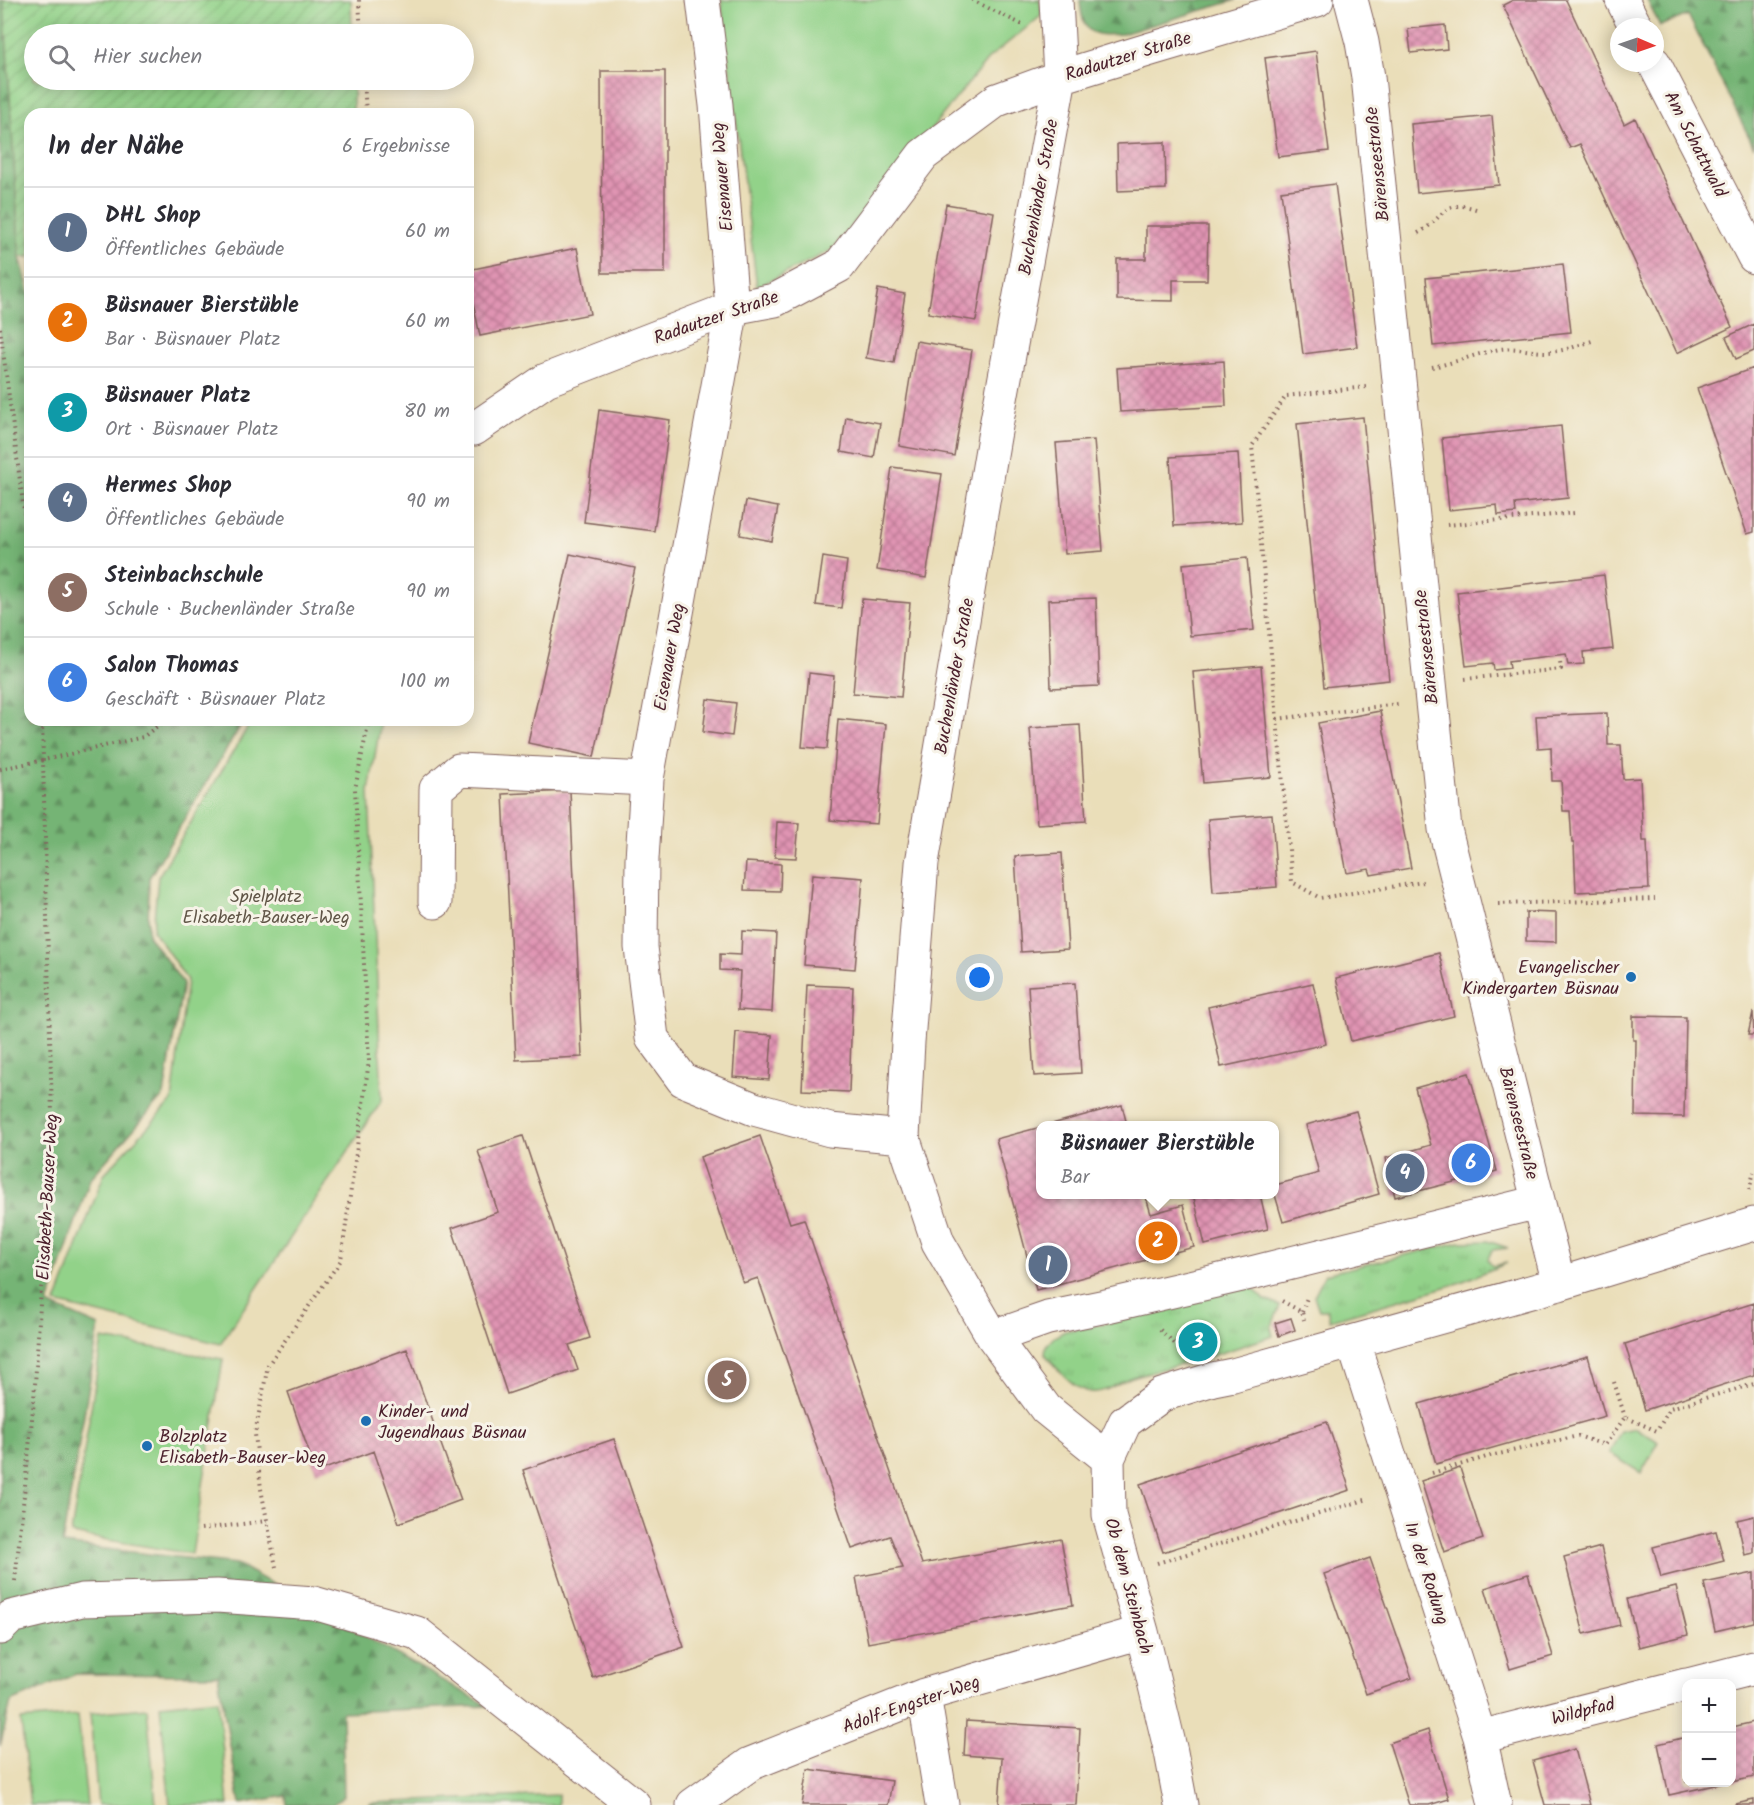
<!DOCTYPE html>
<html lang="de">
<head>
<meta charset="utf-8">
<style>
  body { margin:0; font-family:Kalam,sans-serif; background:#f7f7f7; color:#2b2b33 }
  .controls { position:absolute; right:18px; bottom:18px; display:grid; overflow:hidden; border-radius:12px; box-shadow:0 3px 15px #0003 }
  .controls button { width:54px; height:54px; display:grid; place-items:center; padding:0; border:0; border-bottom:2px solid #e1e1e2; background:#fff; color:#2b2b33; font:30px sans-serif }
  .compass { position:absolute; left:1610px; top:18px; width:54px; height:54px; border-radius:50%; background:#fff; box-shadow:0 3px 15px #0003; rotate:92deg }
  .you { position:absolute; left:980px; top:978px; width:21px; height:21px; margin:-15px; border:4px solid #fff; border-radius:50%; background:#1a73e8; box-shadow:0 0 0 9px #1a73e833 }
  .badge { display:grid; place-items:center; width:39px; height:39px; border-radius:50%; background:#0f766e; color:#fff; font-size:20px; font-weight:700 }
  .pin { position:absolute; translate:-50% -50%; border:3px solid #fff; box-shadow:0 2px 6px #0006 }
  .popup { position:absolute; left:1036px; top:1121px; width:243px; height:78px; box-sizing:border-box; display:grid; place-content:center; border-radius:12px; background:#fff; filter:drop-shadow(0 2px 4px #0005); font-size:20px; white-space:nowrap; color:#7c7c81 }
  .popup b { font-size:22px; color:#2b2b33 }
  .popup::after { content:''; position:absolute; left:50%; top:100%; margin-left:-12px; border:12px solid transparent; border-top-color:#fff }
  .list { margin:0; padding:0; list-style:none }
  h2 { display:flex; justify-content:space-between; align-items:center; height:78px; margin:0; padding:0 24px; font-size:26px }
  h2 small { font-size:20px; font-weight:400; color:#7c7c81 }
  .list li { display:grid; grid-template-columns:39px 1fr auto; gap:18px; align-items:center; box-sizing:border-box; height:90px; padding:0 24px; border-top:2px solid #e1e1e2 }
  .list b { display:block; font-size:22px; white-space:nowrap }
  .list p { margin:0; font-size:20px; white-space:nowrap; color:#7c7c81 }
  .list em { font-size:20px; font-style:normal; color:#7c7c81 }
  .icon { flex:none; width:33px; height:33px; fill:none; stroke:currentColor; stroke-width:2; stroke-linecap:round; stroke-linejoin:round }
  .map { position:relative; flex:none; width:1754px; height:1805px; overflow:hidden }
  .search { position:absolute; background:#fff; box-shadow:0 3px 15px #0003; left:24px; top:24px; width:450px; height:66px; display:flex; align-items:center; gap:15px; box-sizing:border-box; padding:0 21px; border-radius:33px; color:#7c7c81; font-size:22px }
  .panel { position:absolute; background:#fff; box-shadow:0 3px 15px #0003; left:24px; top:108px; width:450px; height:618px; border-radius:18px }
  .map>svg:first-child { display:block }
  .grass { fill:url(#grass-tufts); stroke:#6e785a; stroke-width:1.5 }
  .forest { fill:url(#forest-firs); stroke:#606a50; stroke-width:1.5 }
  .park { fill:#92d289; stroke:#6e785a; stroke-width:1.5 }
  .garden { fill:url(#garden-furrows); stroke:#6e785a; stroke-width:1.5 }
  .building { fill:url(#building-cross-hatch) }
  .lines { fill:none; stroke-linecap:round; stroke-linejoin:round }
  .minor-casing { stroke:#82625d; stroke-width:35 }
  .path { stroke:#82625d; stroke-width:4; stroke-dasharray:1.5 4.5; stroke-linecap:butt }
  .minor { stroke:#fff; stroke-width:33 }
  .poi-dot { fill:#1f6fb2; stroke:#f7f3e8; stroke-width:2 }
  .labels { text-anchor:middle; stroke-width:6; stroke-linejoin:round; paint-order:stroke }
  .street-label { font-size:18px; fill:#4a1f2b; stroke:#f7f3e8 }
  .park-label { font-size:18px; fill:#605547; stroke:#f7f3e8 }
  .poi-label { font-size:18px; fill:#4a1f2b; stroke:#f7f3e8; text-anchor:start }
</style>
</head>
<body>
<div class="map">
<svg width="1754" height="1805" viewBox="0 0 1754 1805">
  <defs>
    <pattern id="grass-tufts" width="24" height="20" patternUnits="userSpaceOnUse" patternTransform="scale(1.5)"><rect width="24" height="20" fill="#92d289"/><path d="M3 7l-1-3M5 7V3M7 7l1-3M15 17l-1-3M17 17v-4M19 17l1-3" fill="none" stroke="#7fb476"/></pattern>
    <pattern id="forest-firs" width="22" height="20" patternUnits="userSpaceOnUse" patternTransform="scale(1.5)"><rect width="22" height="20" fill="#75b475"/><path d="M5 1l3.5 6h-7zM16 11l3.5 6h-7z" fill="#629260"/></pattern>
    <pattern id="garden-furrows" width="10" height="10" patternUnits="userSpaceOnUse" patternTransform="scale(1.5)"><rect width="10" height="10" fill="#92d289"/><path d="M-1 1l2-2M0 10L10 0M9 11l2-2" fill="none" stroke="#7fb476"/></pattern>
    <pattern id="building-cross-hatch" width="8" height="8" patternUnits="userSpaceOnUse" patternTransform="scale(1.5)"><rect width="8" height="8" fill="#e094b3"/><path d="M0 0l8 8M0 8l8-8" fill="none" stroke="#b87892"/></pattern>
  </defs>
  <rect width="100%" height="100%" fill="#f7f3e8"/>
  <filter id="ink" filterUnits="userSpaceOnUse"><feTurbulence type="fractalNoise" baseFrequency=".0167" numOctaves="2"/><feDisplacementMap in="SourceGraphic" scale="12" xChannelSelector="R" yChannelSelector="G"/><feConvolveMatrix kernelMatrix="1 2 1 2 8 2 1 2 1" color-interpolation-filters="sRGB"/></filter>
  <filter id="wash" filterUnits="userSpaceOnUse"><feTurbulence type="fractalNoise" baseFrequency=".008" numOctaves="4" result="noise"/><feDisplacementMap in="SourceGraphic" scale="24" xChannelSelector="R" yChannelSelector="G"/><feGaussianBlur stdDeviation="1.35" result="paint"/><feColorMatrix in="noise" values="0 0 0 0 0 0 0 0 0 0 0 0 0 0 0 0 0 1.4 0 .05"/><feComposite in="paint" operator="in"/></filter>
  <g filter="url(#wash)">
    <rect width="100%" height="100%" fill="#eadeb9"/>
    <path class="grass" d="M1488,1241l20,7 -16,2 -4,9 4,7 15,-3 -51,21 -126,36 -3,-10h-8l-5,-14 11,-22 135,-32z
      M1252,1287l13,13 15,6 -9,22 2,8c-25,8 -49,16 -74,24 -22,6 -45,10 -67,17 -14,5 -26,17 -42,15 -14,-1 -37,-27 -45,-38l1,-8 8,-9 11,-6 63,-12 73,-25z"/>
    <path class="forest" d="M0,0h4l16,257 10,38v425h214l-95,158 -1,57 35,48 -19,112 -74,84 -42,125 51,22 -37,218 175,20 251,142 -146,6 2,84 -12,9h-45l-1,-9 -46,8 -22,-129 -142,-1 -65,28 -11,44z
      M1080,0h156l-114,34c-32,3 -40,-1 -42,-34z
      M1647,0h107v147l-66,-132 -28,11z"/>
    <path class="park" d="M721,0h319l1,16 -52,42 -157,192 -75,37z
      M252,720h129l-12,71 13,309 -162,244 -164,-41 48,-129 68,-73 15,-121 -34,-50 5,-53z
      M102,1339l121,20 -31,195 -121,-20z
      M1636,1428l23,14 -18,31 -32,-20 12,-22z
      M218,1699l10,106h-58l-10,-100z
      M147,1708l9,97h-58l-8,-92z
      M78,1715l9,90h-57l-9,-85z
      M558,1795v10h-188v-2z"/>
    <path class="garden" d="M4,0h347l1,34h-318v46h319v34h-323v143h-10z"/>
    <g id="blocks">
      <path class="building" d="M1513,0h53l58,124 11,-6 97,209 -55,26 -97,-209 -10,4 -67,-143z
        M1445,25l2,24 -36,4 -3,-24z
        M1316,51l13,100 -51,6 -13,-99z
        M601,71h64v202h-63z
        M1492,116l7,69 -82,8 -6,-69z
        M1165,142l1,47 -48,2 -1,-47z
        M1335,184l22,163 -54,7 -22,-163z
        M946,204l48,8 -18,109 -48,-8z
        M1146,226h62l-1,54h-34v21l-56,-1v-41h29z
        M577,248l13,66 -110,22 -12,-59v-7z
        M1563,264l8,68 -138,14 -7,-68z
        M878,289l27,5 -11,69 -28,-5z
        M1754,324v27l-18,8 -10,-22z
        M916,341l56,9 -18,106 -55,-10z
        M1224,361l2,45 -106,6 -3,-44z
        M1754,368v164l-7,2 -50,-146z
        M599,410l71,10 -16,111 -70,-9z
        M846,417l34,6 -6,35 -33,-6z
        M1363,417l26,263 -65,7 -27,-263z
        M1561,426l7,72 -53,6 1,9 -18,2 -1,-10 -48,5 -7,-72z
        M1094,440l9,111 -38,3 -9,-111z
        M1238,453l4,69 -68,4 -4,-69z
        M892,467l50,7 -16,104 -49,-8z
        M746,501l32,6 -6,34 -32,-6z
        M570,554l65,14 -41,189 -66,-14z
        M823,557l24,4 -6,47 -25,-3z
        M1247,558l7,72 -64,6 -7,-72z
        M1604,575l9,74 -30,3 1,12 -16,1 -2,-11 -57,7 1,7 -16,2 -1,-7 -27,3 -9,-74z
        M1096,598l3,88 -48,2 -3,-88z
        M862,599l48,4 -9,94 -48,-4z
        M1261,666l10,111 -68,6 -10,-111z
        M809,673l25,3 -7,73 -25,-2z
        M707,699l29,4 -4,33 -29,-4z
        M1380,711l31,157 -40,7 -2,-6 -22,4 -29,-150z
        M1607,713l1,32h13l2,34 17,-1 3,63h4l2,48 -73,3 -2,-49h-2l-2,-32h-7l-2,-30h-9l-1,-34 -13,1 -2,-32z
        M838,719l48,5 -9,100 -47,-4z
        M1080,725l6,96 -49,3 -7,-96z
        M570,791l12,266 -66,3 -13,-266z
        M1272,814l5,73 -64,5 -5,-73z
        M777,822l22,1 -3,35 -21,-1z
        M1062,853l6,96 -47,3 -6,-96z
        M746,862l35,2 -1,27 -36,-1z
        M812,874l51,4 -8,91 -51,-4z
        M1526,912l30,1v29l-30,-1z
        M742,931l34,2 -4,79 -34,-2 2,-39 -20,-1v-16l21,1z
        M1439,953l15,63 -103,25 -15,-63z
        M1075,983l6,90 -47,3 -6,-90z
        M1313,983l13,61 -105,23 -13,-60z
        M807,985l46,2 -4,105 -47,-2z
        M1753,1012l1,23h-6z
        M1633,1016l53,1 -2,100 -49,-1 1,-76h-3z
        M736,1032l36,3 -3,45 -36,-3z
        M1469,1073l28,98 -102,26 -9,-39 45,-13 -16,-57z
        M1122,1105l5,20h-79z
        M1356,1111l23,83 -96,28 -8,-27v-10l44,-12 -13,-48z
        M1041,1127v67h104l6,20 32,-9 11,42 -158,43 -40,-151z
        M523,1136l67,202 -21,7 9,25 -71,24 -55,-166 46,-16 -20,-61z
        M760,1136l30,87 14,-4 118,345 139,-25 12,66 -205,38 -12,-66 47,-9 -13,-32 -38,13 -94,-271 -15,5 -43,-126z
        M1193,1194h67l8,35 -63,16z
        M1754,1303v72l-109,35 -20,-66z
        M1291,1318l4,12 -16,6 -4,-13z
        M407,1349l54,151 -62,23 -25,-72 -58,21 -28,-80z
        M1588,1356l17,60 -169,48 -17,-60z
        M1327,1422l23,68 -187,62 -23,-68z
        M614,1439l70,208 -91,31 -70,-208z
        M1460,1468l23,71 -39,13 -23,-71z
        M1754,1516v37l-9,2 -8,-35z
        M1716,1531l8,30 -63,16 -8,-30z
        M1601,1547l19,78 -36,9 -20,-77z
        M1370,1558l42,120 -46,16 -42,-120z
        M1754,1573v49l-39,9 -11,-48z
        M1528,1574l25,82 -43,13 -25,-81z
        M1676,1587l12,48 -49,12 -12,-48z
        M966,1721l114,7 -4,77h-77l3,-47 -38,-3z
        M1754,1722v55l-22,5v-55z
        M1428,1730l21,69 -20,6h-20l-20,-62z
        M1686,1737v45l38,1 -55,12 -11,-51z
        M1575,1749l15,56h-45l-12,-44z
        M808,1769l84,12 -4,24h-86z
        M1754,1800v5h-19v-1z"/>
    </g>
  </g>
  <g filter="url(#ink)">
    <use href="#blocks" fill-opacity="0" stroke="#82625d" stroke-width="1.5"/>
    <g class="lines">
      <g class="minor-casing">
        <path id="minor" d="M703,0l13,105 16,203 -85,471 -5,80 -1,88 11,91 31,42 71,29 76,21 73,7
          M1056,0l4,77 -66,360 -72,426 -14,179 -5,95 35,105 55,95 53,72 62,50
          M1351,0l11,42 6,35 77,752 114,455
          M1622,0l14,27
          M1654,63l100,194
          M474,429l72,-49 186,-72 43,-8 64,-34 84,-111 74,-55 63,-23 91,-28 166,-49
          M435,902l1,-113 23,-19 188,9
          M993,1337l55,-19 63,-13 144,-33 283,-70
          M1353,1342l127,395 15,68
          M0,1628l11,-11 71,-17 135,-4 97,7 103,30 217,172
          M1692,1684l62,-16
          M924,1695l18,110
          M1480,1737l206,-52
          M693,1805l57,-41 174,-69 218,-63
          M1181,1805l-10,-53 -29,-120 -33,-117 -1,-56 17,-37 37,-27 51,-16 20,-4 326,-91 195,-60"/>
      </g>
      <path class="path" d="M359,0l2,34
        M972,0l51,25
        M364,80l2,34
        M1418,233c27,-14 23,-35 58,-24
        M0,328l30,229
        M1432,367c23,-4 46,-14 68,-18 15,-2 28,2 42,3 18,1 34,-6 50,-11
        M1366,387l-80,9 -34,50 40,436 28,16 103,-16
        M1447,525l128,-12
        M1465,679l96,-10 -1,-8
        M1277,719l121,-15
        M0,769l44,-9 99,-23 22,-17
        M1498,904l157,-5
        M1749,1190l5,-18
        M1282,1301l20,11 2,8
        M1302,1312l6,-17
        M1160,1330l23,21
        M1614,1382l11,35
        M1432,1473l58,-17 88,-20 27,9 20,-28 32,14 13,-23 84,-24
        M201,1529l66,-8
        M1157,1563l211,-64
        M276,1567l-15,-78 -6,-55 13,-69 73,-105 28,-199 -14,-272 14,-69
        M15,1581l19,-181 18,-284 -10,-396"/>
      <use href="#minor" class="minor"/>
    </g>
  </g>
  <g class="poi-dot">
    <circle cx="1631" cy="977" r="6"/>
    <circle cx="366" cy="1421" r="6"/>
    <circle cx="147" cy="1446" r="6"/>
  </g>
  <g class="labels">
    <g class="street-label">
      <text transform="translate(1128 56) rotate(-17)" y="6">Radautzer Straße</text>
      <text transform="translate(1696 144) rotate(63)" y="6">Am Schattwald</text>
      <text transform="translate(1377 164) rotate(-96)" y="6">Bärenseestraße</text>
      <text transform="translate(722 177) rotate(-95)" y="6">Eisenauer Weg</text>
      <text transform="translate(1038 197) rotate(-80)" y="6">Buchenländer Straße</text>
      <text transform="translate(716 317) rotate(-19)" y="6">Radautzer Straße</text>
      <text transform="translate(1426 647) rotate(-96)" y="6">Bärenseestraße</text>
      <text transform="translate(669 657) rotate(-80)" y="6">Eisenauer Weg</text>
      <text transform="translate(954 676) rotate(-80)" y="6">Buchenländer Straße</text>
      <text transform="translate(1519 1123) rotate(76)" y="6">Bärenseestraße</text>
      <text transform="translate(47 1197) rotate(-87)" y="6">Elisabeth-Bauser-Weg</text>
      <text transform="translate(1427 1573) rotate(72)" y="6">In der Rodung</text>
      <text transform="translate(1129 1586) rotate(75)" y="6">Ob dem Steinbach</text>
      <text transform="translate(911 1704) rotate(-19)" y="6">Adolf-Engster-Weg</text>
      <text transform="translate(1583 1711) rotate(-14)" y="6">Wildpfad</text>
    </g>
    <g class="park-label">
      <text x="266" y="902">Spielplatz<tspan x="266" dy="21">Elisabeth-Bauser-Weg</tspan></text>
    </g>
    <g class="poi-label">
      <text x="1619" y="973" text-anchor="end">Evangelischer<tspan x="1619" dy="21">Kindergarten Büsnau</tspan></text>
      <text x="378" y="1417">Kinder- und<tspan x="378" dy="21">Jugendhaus Büsnau</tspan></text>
      <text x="159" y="1442">Bolzplatz<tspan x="159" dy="21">Elisabeth-Bauser-Weg</tspan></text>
    </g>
  </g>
</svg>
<div class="controls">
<button>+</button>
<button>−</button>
</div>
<svg class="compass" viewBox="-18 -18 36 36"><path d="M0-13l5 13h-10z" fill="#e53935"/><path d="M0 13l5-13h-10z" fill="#7c7c81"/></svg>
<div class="you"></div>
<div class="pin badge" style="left:1048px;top:1265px;background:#5c6f8a">1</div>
<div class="pin badge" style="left:1158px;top:1241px;background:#e8710a">2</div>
<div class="popup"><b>Büsnauer Bierstüble</b>Bar</div>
<div class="pin badge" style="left:1198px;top:1342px;background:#0f9aa8">3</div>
<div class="pin badge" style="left:1405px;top:1173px;background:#5c6f8a">4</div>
<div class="pin badge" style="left:727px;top:1380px;background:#8d6e63">5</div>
<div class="pin badge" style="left:1471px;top:1163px;background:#3f7fe0">6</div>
<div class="search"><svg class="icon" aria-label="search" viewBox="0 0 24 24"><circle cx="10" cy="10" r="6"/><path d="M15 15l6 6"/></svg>Hier suchen</div>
<section class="panel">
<h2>In der Nähe<small>6 Ergebnisse</small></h2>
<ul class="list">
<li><span class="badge" style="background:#5c6f8a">1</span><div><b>DHL Shop</b><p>Öffentliches Gebäude</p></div><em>60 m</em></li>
<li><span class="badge" style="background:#e8710a">2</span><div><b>Büsnauer Bierstüble</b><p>Bar · Büsnauer Platz</p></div><em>60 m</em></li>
<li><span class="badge" style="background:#0f9aa8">3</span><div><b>Büsnauer Platz</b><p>Ort · Büsnauer Platz</p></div><em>80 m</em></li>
<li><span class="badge" style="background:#5c6f8a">4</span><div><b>Hermes Shop</b><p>Öffentliches Gebäude</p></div><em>90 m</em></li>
<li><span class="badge" style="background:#8d6e63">5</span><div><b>Steinbachschule</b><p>Schule · Buchenländer Straße</p></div><em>90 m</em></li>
<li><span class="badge" style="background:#3f7fe0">6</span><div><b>Salon Thomas</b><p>Geschäft · Büsnauer Platz</p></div><em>100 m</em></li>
</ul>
</section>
</div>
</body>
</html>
